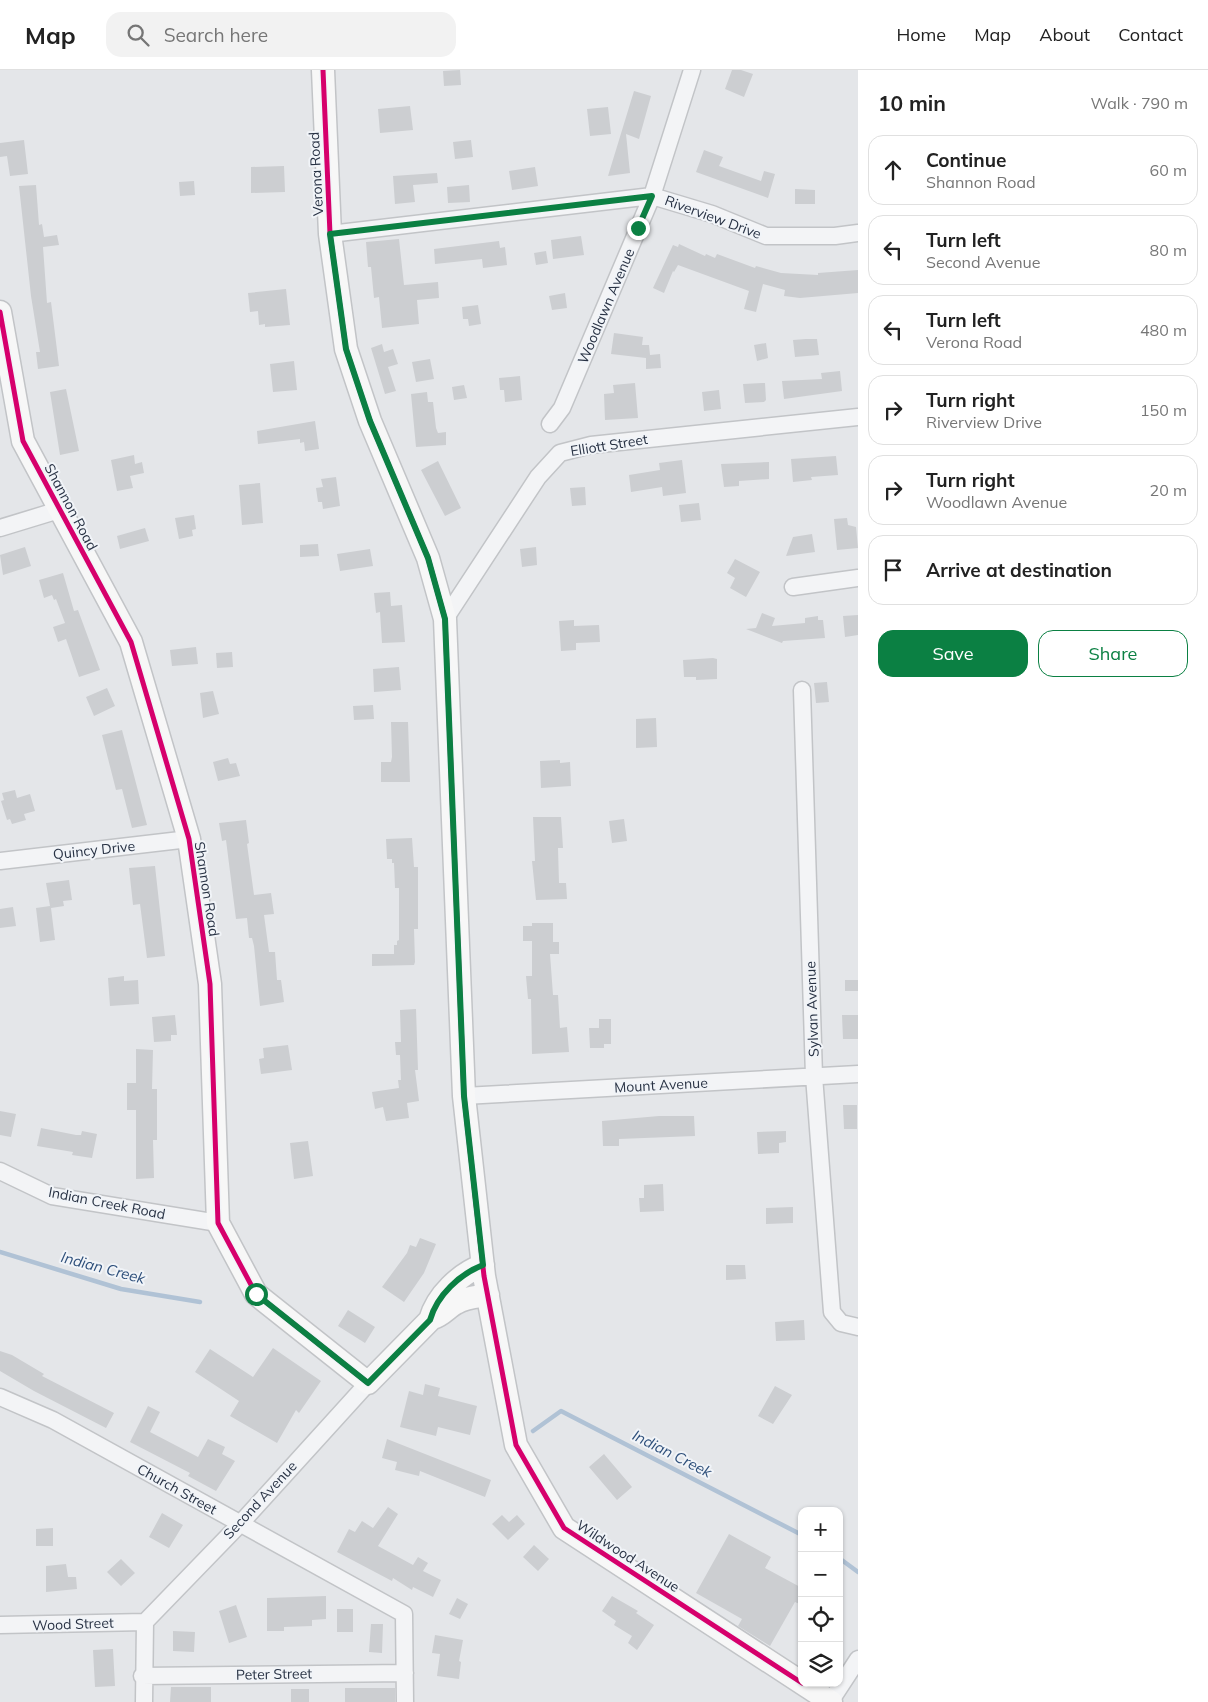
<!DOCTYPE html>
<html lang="en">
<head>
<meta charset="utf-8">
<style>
  body { margin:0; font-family:Mulish,sans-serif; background:#f2f2f2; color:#222 }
  .controls { position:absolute; right:15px; bottom:15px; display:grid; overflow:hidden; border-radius:10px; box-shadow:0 1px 4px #0004 }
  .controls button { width:45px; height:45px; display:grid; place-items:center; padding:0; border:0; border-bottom:1px solid #e0e0e0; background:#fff; color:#222; font:25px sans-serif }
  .stop { position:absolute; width:15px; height:15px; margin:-11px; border:4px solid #0b8043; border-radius:50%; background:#fff }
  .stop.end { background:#0b8043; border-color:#fff; box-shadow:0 1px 5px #0008 }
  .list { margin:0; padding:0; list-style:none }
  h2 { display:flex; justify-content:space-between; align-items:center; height:65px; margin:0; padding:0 20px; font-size:21px }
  h2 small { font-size:16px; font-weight:400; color:#767676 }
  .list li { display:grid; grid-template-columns:32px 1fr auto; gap:15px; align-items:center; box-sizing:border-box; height:70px; margin:0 10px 10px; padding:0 10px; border:1px solid #e0e0e0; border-radius:15px }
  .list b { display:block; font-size:19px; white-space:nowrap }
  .list p { margin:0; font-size:16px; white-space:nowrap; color:#767676 }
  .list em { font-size:16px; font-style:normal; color:#767676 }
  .actions { display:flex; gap:10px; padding:15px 20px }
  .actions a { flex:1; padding:11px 0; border:1px solid #0b8043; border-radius:15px; text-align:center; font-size:18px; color:#0b8043 }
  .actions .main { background:#0b8043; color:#fff }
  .icon { flex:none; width:28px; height:28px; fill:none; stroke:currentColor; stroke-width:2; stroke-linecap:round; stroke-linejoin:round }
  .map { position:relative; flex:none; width:858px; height:1632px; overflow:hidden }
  header { display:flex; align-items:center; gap:30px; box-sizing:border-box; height:70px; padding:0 25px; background:#fff; border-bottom:1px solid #e0e0e0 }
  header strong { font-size:24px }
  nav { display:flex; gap:28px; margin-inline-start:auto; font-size:18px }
  .search { width:350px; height:45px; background:#f2f2f2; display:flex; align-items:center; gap:12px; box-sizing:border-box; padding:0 18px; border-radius:15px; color:#767676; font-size:19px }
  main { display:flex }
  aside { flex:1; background:#fff }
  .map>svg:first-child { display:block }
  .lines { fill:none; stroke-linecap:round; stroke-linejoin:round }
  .stream { stroke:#b0c2d5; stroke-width:4.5 }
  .building { fill:#ccced1 }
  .street-casing { stroke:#c2c4c7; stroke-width:19 }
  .secondary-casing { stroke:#c2c4c7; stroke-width:25 }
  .street { stroke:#f3f4f6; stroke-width:16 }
  .secondary { stroke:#f7f7f7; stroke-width:22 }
  .cycleway-casing { stroke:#f1f4f8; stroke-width:8 }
  .cycleway { stroke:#d6006c; stroke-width:5 }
  .route { stroke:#0b8043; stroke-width:6 }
  .labels { text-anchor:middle; stroke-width:4; stroke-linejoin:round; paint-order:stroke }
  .street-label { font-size:14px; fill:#283244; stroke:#f1f4f8 }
  .water-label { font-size:15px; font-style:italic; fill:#2f507b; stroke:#f1f4f8 }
</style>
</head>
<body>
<header>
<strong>Map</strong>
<div class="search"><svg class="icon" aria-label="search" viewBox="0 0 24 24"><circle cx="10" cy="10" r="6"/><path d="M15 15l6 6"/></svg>Search here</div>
<nav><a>Home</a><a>Map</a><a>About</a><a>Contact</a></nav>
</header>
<main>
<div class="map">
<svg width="858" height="1632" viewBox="0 0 858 1632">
  <rect width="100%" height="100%" fill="#e4e6e9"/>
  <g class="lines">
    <path class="stream" d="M0,1182l121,37 79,13
      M533,1361l28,-20 241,124
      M839,1488l19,14"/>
  </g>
  <path class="building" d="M460,0l1,15 -17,1 -1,-15z
    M732,0h9l12,4 -9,23 -19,-8z
    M634,21l17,5 -12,43 -13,-5 4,39 -22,3z
    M410,36l3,24 -33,3 -2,-24z
    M608,37l3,27 -21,2 -3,-27z
    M24,70l4,34 -18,2 -3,-20 -7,1v-14z
    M471,70l2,17 -18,2 -2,-17z
    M704,80l19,7 -4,9 42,15 3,-10 11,3 -7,24 -72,-26z
    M284,96l1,26 -34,1v-26z
    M535,97l3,19 -26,4 -3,-19z
    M437,103l1,10 -25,2 2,17 -20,2 -2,-28z
    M194,111l1,14 -15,1 -1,-14z
    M36,115l3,40 3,-1 2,13 13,-2 2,10 -16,2 4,56 4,-1 8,64 -21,3 -2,-17h4l-9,-56 -12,-110z
    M469,115l1,17 -22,1 -1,-16z
    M795,119l20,1v14h-20z
    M581,166l3,19 -31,4 -2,-19z
    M399,169l5,46 34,-3 1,16 -22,2 2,24 -37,4 -3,-31 -5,1 -3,-31h-3l-2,-25z
    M499,171l1,7 5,-1 2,18 -24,3 -1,-9 -47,5 -1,-15z
    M679,174l26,12 1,-2 9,4 2,-4 38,14 1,-2 25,7 37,2v-2l40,-3v23l-58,5 -16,-2 1,-6 -22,-6 -7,28 -12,-3 5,-18 -71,-26 -4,7 -1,-1 -9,22 -11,-5 20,-43 5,2z
    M546,181l2,12 -12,2 -2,-12z
    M286,219l4,36 -25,2v-3l-6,1 -1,-14 -8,1 -2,-19z
    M565,223l2,15 -15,2 -3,-14z
    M478,235l3,19 -12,2 -1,-7h-5l-1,-12z
    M614,263l29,4 -1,8h7l1,10 10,-1 1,14 -15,1v-11l-35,-4z
    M806,269h11l2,16 -24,2 -2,-17z
    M766,273l2,15 -11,3 -3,-16z
    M382,274l2,8 9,-3 5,15 -10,3 8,24 -11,3 -14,-46z
    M430,289l4,20 -18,3 -4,-20z
    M294,291l3,29 -24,2 -3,-28z
    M840,301l2,20 -58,8 -2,-18 40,-2 -1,-6z
    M520,306l2,24 -17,2 -1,-12h-4l-1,-12z
    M635,313l3,35 -33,2 -1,-26 10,-1 -1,-8z
    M762,313h3l1,17 -2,2 -19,1 -2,-19z
    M464,315l3,13 -13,2 -2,-13z
    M66,319l13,62 -19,4 -10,-63z
    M719,320l2,19 -17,2 -2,-19z
    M427,322l1,10h5l3,26 2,5 8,-1v13l-30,2 -5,-53z
    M315,351l4,28 -14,2 -1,-9 -4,1v-4l-42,5 -1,-13z
    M134,385l1,9 7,-2 2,11 -14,3 3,12 -16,3 -6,-31z
    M836,386l2,19 -27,2 1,3 -19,2 -2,-23z
    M682,390l4,33 -23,3 -1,-9 -31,5 -2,-17 31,-5 -1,-7z
    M438,391l23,47 -16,8 -24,-46z
    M769,392v17l-30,2v5l-15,1 -3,-23z
    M336,407l4,29 -17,3 -1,-7h-4l-2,-14 7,-1 -2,-8z
    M260,413l3,40 -21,2 -3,-40z
    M585,417l1,18 -14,1 -2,-18z
    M699,433l2,17 -20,2 -2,-17z
    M194,445l2,14 -4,1 1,6 -14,3 -4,-21z
    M847,448l1,7 8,2 2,21 -21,2 -3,-31z
    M145,458l4,13 -29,8 -3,-13z
    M812,464l3,18 -29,4 7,-19z
    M318,474l1,12 -19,1v-12z
    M25,477l6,19 -28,9 -3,-20z
    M536,477l1,18 -15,2 -2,-18z
    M370,479l3,17 -33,5 -3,-17z
    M735,489l25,13 -14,25 -16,-9 5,-10 -8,-5z
    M63,503l11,38 4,-1 22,60 -21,7 -13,-38 -8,3 -5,-15 12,-4 -9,-24 -2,1 -2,-5 -8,3 -5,-18z
    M390,522l1,14 11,-1 3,37 -23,1 -2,-31 -4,1 -2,-20z
    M762,543l13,5 -3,8 33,-3v-5l13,-2v4h5l2,18 -42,3 -1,2 -36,-14 10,-1z
    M858,545v20l-13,2 -2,-21z
    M574,550v6l25,-1 1,17 -24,1v7l-15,1 -2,-30z
    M196,577l2,17 -26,2 -2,-16z
    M232,582l1,15 -16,1 -1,-15z
    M713,588l4,1v20l-21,1v-3h-12l-1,-17z
    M399,597l2,23 -27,2 -1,-23z
    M827,612l2,20 -13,1 -2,-20z
    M107,618l8,18 -21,10 -8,-19z
    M213,621l6,23 -16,4 -3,-25z
    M373,635l1,14 -20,1 -1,-14z
    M656,648l1,29 -21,1v-29z
    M391,652h17l2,60h-29v-20h10l1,-5z
    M122,660l25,95 -15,3 -10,-39 -6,1 -14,-55z
    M228,688l2,6 6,-1 4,13 -22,5 -5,-19z
    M560,690v3l10,-1 1,24 -30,2 -1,-27z
    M15,720l2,8 13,-4 5,17 -11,3 2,6 -14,4 -2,-5 -3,1 -6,-19 3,-1 -2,-7z
    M533,747h28l2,31h-5l1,35h7l1,16 -31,1 -4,-39h3z
    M624,749l3,22 -15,2 -3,-22z
    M246,750l3,23 -2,1 7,51 17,-2 3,21 -10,1 5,37h6l2,28h4l3,22 -24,4 -6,-60 -2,-8h-3l-2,-20 -11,1 -10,-79 -4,1 -3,-18z
    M412,768l2,29h4v62h-4l1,33 -1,3 -42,1v-12h22v-9h3v-4l2,-1v-52h-4l-1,-25h-2v-4h-5l-1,-20z
    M155,796l10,90 -18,2 -7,-54 -7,1 -4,-37z
    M69,810l3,20 -9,1 1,5 -13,2 4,32 -15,2 -4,-34 14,-2 -4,-23z
    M13,837l3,19 -16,2v-19z
    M532,853h21v19h6v12h-9l3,41h5l2,33 7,-1 2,25 -37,2 -1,-55h-3l-2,-23h6v-35h-9v-15h9z
    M124,906v5l14,-1 1,24 -29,2 -2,-28z
    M845,910h13v11h-13z
    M416,939l2,61h-3l4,31 -12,2 2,15 -23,3 -3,-14 -8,2 -3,-17 27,-4 -1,-8h3l-1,-25h-4l-1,-13h6l-1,-32z
    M175,945l2,20h-6v6l-17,1 -2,-25z
    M842,945h16v24h-15z
    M599,949h12v25h-7v4h-14l-1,-20h10z
    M288,975l4,25 -31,4 -2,-15 5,-1 -1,-10z
    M136,979l17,1 -1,39h5v51h-4l1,38 -18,1v-69h-9v-27h9z
    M843,1035h14v24h-13z
    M0,1041l16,3 -5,23 -11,-2z
    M659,1046h35l1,20 -76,3v7h-16l-1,-25z
    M41,1058l35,7h5l1,-4 15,3 -5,24 -20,-3 1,-3 -36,-6z
    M786,1061v11l-7,1v10l-21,1 -1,-22z
    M308,1071l5,35 -19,3 -4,-36z
    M663,1114l1,27 -24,1 -1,-14h5v-13z
    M793,1137v16l-27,1v-16z
    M420,1168l16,6 -12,29 -20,29 -22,-15 25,-34 3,-8 6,2z
    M726,1195h19l1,14 -20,1z
    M348,1240l27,17 -10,16 -27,-17z
    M804,1250l1,20 -29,1 -1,-19z
    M273,1278l48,33 -22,32 -3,-3 -19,33 -47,-27 9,-15 -44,-29 15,-23 43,28z
    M0,1281l12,4 32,19 -2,2 72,37 -8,15 -72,-37 -34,-20z
    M425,1314l15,4 -2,8 39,10 -7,29 -32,-8 -2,9 -36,-9 9,-36 14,4z
    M775,1316l17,9 -19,29 -15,-8z
    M148,1336l12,6 -10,20 48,25 10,-18 17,8 -3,7 13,7 -19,30 -28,-15 2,-3 -60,-31z
    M387,1369l104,41 -6,17 -65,-26 -1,5 -24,-6 2,-8 -15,-4z
    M604,1384l28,33 -15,13 -28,-33z
    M388,1437l10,7 -20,32 35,19 5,-8 10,6 -5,8 18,9 -8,17 -20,-10 -1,3 -19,-12 -1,3 -55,-29 12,-23 6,3 7,-11 11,7z
    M162,1443l21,12 -14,23 -20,-11z
    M502,1445l7,7 8,-7 8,9 -17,16 -16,-16z
    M53,1458v18h-17v-17z
    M729,1464l42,23 -6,11 37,20v17l-7,-3 -25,44 -32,-20 4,-7 -46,-26z
    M534,1475l15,14 -11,12 -15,-14z
    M121,1489l14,14 -14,13 -14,-14z
    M66,1494l2,13h8l1,12 -31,3v-26z
    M326,1526v23l-14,1v6l-28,1v4h-17v-33z
    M612,1526l26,15 -2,2 18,12 -17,25 -9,-7 4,-7 -18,-11 2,-4 -14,-10z
    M457,1528l11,6 -8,15 -11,-5z
    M236,1535l11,32 -18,6 -10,-32z
    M337,1539h16v23h-16z
    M371,1554h12l-1,29 -13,-1z
    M173,1561l22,1 -1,20 -21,-1z
    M435,1565l28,5 -4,21 2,1 -2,17 -22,-3 3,-22 -8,-1z
    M113,1579l2,37 -20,1 -2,-37z
    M171,1617h40v15h-41z
    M345,1618h50v14h-50z
    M291,1619h18v13h-18z"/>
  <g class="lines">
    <g class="street-casing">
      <path id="street" d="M330,164l322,-38 60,18 54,22h69l23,-3
        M550,354l12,-16 90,-212 40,-126
        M0,458l59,-18
        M793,517l65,-9
        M445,549l93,-142 22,-24 31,-8 267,-28
        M802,620l12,386 18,236 9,11 17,4
        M0,791l189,-22
        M464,1026l394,-22
        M0,1101l52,25 166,27
        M0,1327l53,23 351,194 1,88
        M0,1555l145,-3
        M142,1606l263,-3
        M144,1632l1,-80 95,-98 128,-141
        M830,1632l28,-43"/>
    </g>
    <g class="secondary-casing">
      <path id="secondary" d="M323,0l7,164 16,115 24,72 58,137 17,61 19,477 20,180 32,169 48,83 238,155
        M0,242l23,129 108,201 58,197 21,145 8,239 38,71 112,89 62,-63c7,-25 30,-46 53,-55
        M433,1248c10,-3 15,-11 23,-15 11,-6 21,-6 32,-8
        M802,1613l29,19"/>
    </g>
    <use href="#street" class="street"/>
    <use href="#secondary" class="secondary"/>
    <g class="cycleway-casing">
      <path id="cycleway" d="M323,0l7,164 16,115 24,72 58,137 17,61 19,477 20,180 32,169 48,83 238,155
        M0,242l23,129 108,201 58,197 21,145 8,239 38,71 112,89"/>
    </g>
    <use href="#cycleway" class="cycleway"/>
  </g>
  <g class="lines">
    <path class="route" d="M256,1224l112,89 62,-63c7,-25 30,-46 53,-55l-19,-169 -19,-477 -17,-61 -58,-137 -24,-72 -16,-115 322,-38 -14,32"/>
  </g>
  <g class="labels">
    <g class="street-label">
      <text transform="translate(316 104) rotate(-93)" y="5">Verona Road</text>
      <text transform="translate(713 147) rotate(20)" y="5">Riverview Drive</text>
      <text transform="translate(606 236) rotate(-67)" y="5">Woodlawn Avenue</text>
      <text transform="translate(609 375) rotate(-9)" y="5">Elliott Street</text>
      <text transform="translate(71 437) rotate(62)" y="5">Shannon Road</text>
      <text transform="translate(94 780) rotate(-6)" y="5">Quincy Drive</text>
      <text transform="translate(207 819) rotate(81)" y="5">Shannon Road</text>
      <text transform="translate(812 939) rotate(-92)" y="5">Sylvan Avenue</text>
      <text transform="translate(661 1015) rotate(-3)" y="5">Mount Avenue</text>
      <text transform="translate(107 1133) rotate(11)" y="5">Indian Creek Road</text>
      <text transform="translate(177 1419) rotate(29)" y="5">Church Street</text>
      <text transform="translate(260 1430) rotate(-47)" y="5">Second Avenue</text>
      <text transform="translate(628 1486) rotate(33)" y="5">Wildwood Avenue</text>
      <text transform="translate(73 1554) rotate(-2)" y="5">Wood Street</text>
      <text transform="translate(274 1604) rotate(-1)" y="5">Peter Street</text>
    </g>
    <g class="water-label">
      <text transform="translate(103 1198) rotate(15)" y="5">Indian Creek</text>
      <text transform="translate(672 1384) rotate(27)" y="5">Indian Creek</text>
    </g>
  </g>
</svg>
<div class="controls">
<button>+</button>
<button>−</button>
<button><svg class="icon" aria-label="locate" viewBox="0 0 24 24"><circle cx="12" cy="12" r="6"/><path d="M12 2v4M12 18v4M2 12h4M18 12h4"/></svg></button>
<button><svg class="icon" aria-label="layers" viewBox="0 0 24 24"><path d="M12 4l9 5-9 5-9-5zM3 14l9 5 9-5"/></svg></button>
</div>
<div class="stop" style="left:256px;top:1224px"></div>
<div class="stop end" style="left:638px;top:158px"></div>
</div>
<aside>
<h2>10 min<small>Walk · 790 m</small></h2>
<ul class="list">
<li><svg class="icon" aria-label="ahead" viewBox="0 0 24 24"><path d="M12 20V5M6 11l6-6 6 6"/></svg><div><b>Continue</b><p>Shannon Road</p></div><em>60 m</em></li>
<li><svg class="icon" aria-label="left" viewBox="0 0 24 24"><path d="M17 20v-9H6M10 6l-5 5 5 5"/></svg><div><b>Turn left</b><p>Second Avenue</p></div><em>80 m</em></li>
<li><svg class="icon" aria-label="left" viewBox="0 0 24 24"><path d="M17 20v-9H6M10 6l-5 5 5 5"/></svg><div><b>Turn left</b><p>Verona Road</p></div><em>480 m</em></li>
<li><svg class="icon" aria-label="right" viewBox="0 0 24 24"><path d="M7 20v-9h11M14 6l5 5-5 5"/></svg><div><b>Turn right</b><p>Riverview Drive</p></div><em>150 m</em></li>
<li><svg class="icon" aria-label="right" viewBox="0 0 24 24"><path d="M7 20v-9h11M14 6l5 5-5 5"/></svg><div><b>Turn right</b><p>Woodlawn Avenue</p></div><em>20 m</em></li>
<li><svg class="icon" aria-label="arrive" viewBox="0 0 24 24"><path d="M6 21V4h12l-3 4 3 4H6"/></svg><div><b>Arrive at destination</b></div></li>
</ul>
<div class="actions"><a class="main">Save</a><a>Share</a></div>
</aside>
</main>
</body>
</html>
